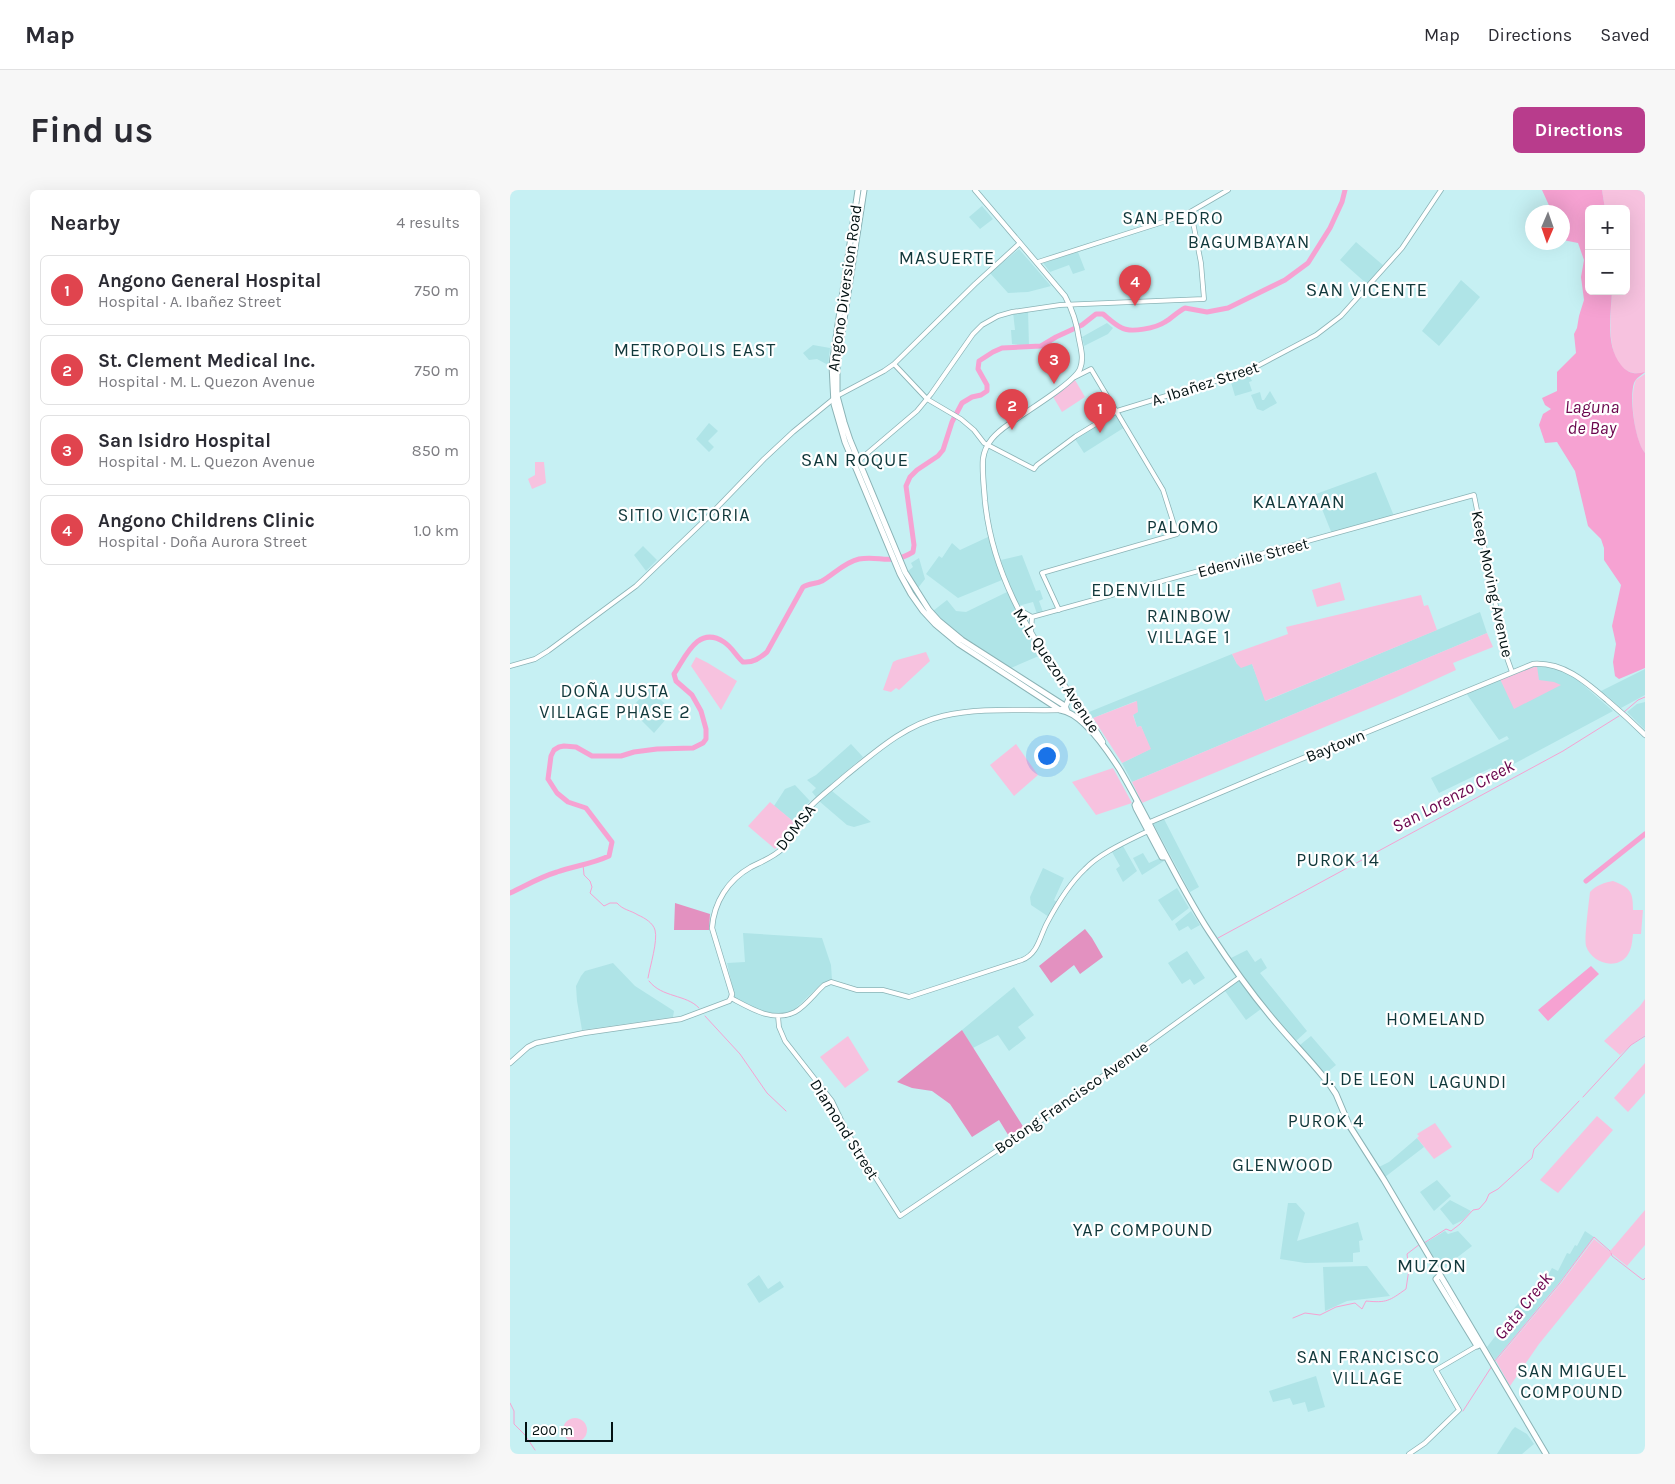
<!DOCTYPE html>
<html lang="en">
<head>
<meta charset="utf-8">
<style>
  body { margin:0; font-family:Karla,sans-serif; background:#f7f7f7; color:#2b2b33 }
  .controls { position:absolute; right:15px; top:15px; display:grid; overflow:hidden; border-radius:8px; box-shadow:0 5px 20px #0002 }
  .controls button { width:45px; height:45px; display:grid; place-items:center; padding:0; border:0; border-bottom:1px solid #e1e1e2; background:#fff; color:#2b2b33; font:25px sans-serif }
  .compass { position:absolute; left:1015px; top:15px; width:45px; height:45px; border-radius:50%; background:#fff; box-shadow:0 5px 20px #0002; rotate:182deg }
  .scale { position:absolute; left:15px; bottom:12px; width:88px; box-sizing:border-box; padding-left:5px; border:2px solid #031213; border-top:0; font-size:14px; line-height:18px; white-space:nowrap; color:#031213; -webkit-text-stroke:4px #fff; paint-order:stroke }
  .you { position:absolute; left:536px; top:565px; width:18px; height:18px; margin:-12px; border:4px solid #fff; border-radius:50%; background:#1a73e8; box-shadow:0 0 0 8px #1a73e833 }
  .badge { display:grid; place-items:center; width:32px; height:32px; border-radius:50%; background:#b83c8c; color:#fff; font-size:16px; font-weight:700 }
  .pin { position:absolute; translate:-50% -41px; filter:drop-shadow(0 1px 2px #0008) }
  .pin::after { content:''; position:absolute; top:26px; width:18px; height:15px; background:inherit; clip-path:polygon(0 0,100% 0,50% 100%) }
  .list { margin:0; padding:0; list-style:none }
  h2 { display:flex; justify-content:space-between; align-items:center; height:65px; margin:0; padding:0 20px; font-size:21px }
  h2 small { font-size:16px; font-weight:400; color:#7c7c81 }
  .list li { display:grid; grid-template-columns:32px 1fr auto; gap:15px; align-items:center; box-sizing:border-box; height:70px; margin:0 10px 10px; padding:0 10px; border:1px solid #e1e1e2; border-radius:8px }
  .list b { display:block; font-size:19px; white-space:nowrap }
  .list p { margin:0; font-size:16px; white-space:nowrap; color:#7c7c81 }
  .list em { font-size:16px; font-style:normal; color:#7c7c81 }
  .map { position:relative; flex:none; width:1135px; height:1264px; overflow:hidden; border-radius:8px }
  header { display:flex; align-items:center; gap:30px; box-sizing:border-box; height:70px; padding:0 25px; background:#fff; border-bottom:1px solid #e1e1e2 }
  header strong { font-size:24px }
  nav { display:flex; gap:28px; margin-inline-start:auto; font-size:18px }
  .intro { display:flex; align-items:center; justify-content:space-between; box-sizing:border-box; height:120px; padding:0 30px }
  h1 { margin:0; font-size:35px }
  .button { padding:12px 22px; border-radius:8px; background:#b83c8c; color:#fff; font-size:18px; font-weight:700 }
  main { display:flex; gap:30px; padding:0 30px }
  aside { flex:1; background:#fff; border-radius:8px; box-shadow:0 5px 20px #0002 }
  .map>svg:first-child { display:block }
  .built { fill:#afe4e7 }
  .green { fill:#f7c2df }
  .forest { fill:#e391c0 }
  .water { fill:#f6a2d2 }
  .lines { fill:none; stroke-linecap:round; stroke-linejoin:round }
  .stream { stroke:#f6a2d2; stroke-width:1 }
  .river { stroke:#f6a2d2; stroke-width:5 }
  .tertiary-casing { stroke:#8bb3b6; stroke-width:5.5 }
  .secondary-casing { stroke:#8bb3b6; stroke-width:6 }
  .primary-casing { stroke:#8bb3b6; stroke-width:7 }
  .tertiary { stroke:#fff; stroke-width:4 }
  .secondary { stroke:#fff; stroke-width:4.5 }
  .primary { stroke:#fff; stroke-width:5 }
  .labels { text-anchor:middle; stroke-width:4.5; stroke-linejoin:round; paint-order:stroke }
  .street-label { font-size:16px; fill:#031213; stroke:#fff }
  .neighbourhood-label { font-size:18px; letter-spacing:1px; fill:#11383b; stroke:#fff }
  .water-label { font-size:18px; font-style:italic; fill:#6a054c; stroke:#fff }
  .quarter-label { font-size:19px; letter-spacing:1px; fill:#11383b; stroke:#fff }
</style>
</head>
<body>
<header>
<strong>Map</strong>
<nav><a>Map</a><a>Directions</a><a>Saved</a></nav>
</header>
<div class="intro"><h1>Find us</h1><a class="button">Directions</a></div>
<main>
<aside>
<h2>Nearby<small>4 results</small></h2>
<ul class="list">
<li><span class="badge" style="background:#e0444e">1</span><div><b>Angono General Hospital</b><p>Hospital · A. Ibañez Street</p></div><em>750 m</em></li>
<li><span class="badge" style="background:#e0444e">2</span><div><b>St. Clement Medical Inc.</b><p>Hospital · M. L. Quezon Avenue</p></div><em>750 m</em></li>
<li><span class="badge" style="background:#e0444e">3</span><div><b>San Isidro Hospital</b><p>Hospital · M. L. Quezon Avenue</p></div><em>850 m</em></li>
<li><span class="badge" style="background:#e0444e">4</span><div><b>Angono Childrens Clinic</b><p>Hospital · Doña Aurora Street</p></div><em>1.0 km</em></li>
</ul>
</aside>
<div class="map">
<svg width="1135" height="1264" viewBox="0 0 1135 1264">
  <rect width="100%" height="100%" fill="#c6f0f3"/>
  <path class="built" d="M472,16l11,13 -13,10 -11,-12z
    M846,52l28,24 -17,18 -27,-24z
    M509,59l32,37 -23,6 -20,1 -18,-20z
    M568,62l7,18 -12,4 -4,-9 -19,7 -7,-9z
    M951,90l19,17 -41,49 -17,-15z
    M518,120l1,36 -17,-2 -1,-14h4l-2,-18z
    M597,133l6,5 -5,6 -24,12 -2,-9z
    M303,155l17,3 -2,17 -11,-6 -8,1 -6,-7z
    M738,183l4,8 -3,1 3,9 -17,5 -5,-17z
    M760,201l7,12 -14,8 -6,-2 -6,-14 9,-3 2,8h2z
    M606,223l9,14 -41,26 -9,-14z
    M199,233l9,8 -10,10 6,6 -5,5 -13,-13z
    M866,282l18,44 -27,6 -35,12 -16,-40z
    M478,347l14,43 -44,18 -32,-24 13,-18 3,2 10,-15 8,7z
    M133,356l14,14 -11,11 -12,-16z
    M512,365l14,36 4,-1 3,9 -4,2 4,11 -6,2 -4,-12 -15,4 -9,-22 -8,-24z
    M409,368l6,21 -7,9 -10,-17 5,-4 -2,-4z
    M497,402l17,36 17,27 -30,13 -53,-34 -25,-23 14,-11 9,11 10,1z
    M970,422l7,21 -355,149 -10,-19 28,-14 -9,-23 -4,1 -4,-13 3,-13 -43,17 -4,-6 143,-58 5,10h15l14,37z
    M1027,476l17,2 19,8 40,35 -118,63 -4,-6 -52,25 -8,-15 78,-39 -2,-3 -8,4 -33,-47 53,-22z
    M1135,479v26l-24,13 -20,-17z
    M139,499l24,22 -19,22 -24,-24z
    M1135,512v28l-18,-18 10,-8z
    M341,554l12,13 -47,40 -4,-5 4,-4 -9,-8 9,-5z
    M285,595l15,16 -9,9 -7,12 -20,-16 11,-17z
    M322,601l11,9 28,22 -17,5 -7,-2 -28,-24z
    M654,629l35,68 -9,5 -37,-69z
    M613,656l14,25 -14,11 -7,-13 4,-3 -8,-14z
    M633,663l6,10 11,-5h2l2,3 -22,14 -9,-17z
    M533,678l21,10 -10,22 4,3 -9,14 -18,-12 -1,-8z
    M667,698l12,20 -17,13 -14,-21z
    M681,721l9,14 -9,5 -3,-4 -9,5 -4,-7z
    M233,743l79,5 9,27 1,15 -11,4 -28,27 -13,4 -28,-7 -17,-10 -8,-35 18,-1z
    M737,760l8,12 6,-4 6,10 -7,5 47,58 -11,10 -30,-34 -35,-49z
    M677,761l18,27 -11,7 -4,-6 -8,5 -14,-21z
    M103,773l22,23 39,25 -1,6 -91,13 -5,-29 -1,-15 5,-10 4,-5z
    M729,791l22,28 -15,11 -21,-29z
    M504,797l20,28 -16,12 8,11 -17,13 -11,-16 -25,13 -11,-18z
    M801,846l25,29 -11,9 -25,-29z
    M907,948l7,9 -39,30 -6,-10 10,-5z
    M927,990l14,16 -17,15 -14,-19z
    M940,1010l21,11 -8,9 -10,5 -13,-16z
    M778,1013h8l9,10 -8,28 61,-19 5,18 -4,1 1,11 -7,1v9l-48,1 -25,-4z
    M935,1041l3,3 10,-3 14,15 -31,24 -16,-27z
    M1075,1041l9,6 -35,46 -64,77 -8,-13 17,-22 3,-9 35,-38 3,2 7,-12 6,3 9,-18 3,1 5,-9 2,1z
    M857,1076l23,30 -43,5 -22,10 -2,-44z
    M249,1085l9,14 12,-8 4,6 -25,16 -12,-19z
    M806,1186l9,31 -17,5 -3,-10 -12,3 -3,-7 -17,4 -4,-11z
    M1005,1237l12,7 7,10 -12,10h-25l15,-24z"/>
  <path class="green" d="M1092,0h43v182l-1,1c-42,6 -33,-57 -32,-82h14v-82h-21z
    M1135,184v79c-11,-13 -16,-57 -9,-73z
    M565,190l10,17 -23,15 -10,-17z
    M25,272h9l2,21 -14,6 -4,-10 7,-4z
    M830,392l5,18 -28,7 -5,-17z
    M911,405l3,11 4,-1 9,25 -172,71 -13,-37 -11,4 -4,-4 -5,-10 56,-20 -2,-7z
    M977,443l6,14 -40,16 3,7 -59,27 -255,106 -10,-21z
    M416,462l4,9 -31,29 -3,-2 -5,4 -8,-2 10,-28 4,-2z
    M186,467l12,6 29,18 -16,29 -30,-44z
    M1027,476l2,14 15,2 7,3 -47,24 -14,-30z
    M627,511l1,11 -5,3 4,12 4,-1 10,23 -29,14 -29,-45z
    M506,554l22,31 -24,21 -24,-31z
    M603,578l19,35 -36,12 -24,-33z
    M260,612l24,20 -9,17 -10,10 -27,-23z
    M1103,691c18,7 20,11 20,29h10l-2,24h-8c-1,8 -1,15 -6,22 -12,15 -36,6 -41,-10 -2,-8 3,-44 4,-54 7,-7 13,-9 23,-11z
    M1135,809v36l-13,9 -12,11 -16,-14 36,-35z
    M338,846l21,34 -24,18 -25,-31z
    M1135,873v30l-17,19 -14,-14z
    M1087,926l16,14 -55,63 -18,-13z
    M925,933l17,24 -18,12 -17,-21 2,-2 -2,-2z
    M1135,1020v35l-18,21 -15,-12 -73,90 -29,42 -14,-25 66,-79 32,-43 15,12 2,-1z
    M53 1240a12 12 0 1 1 24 0a12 12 0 1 1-24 0Z"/>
  <path class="forest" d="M165,713l35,11 -1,16h-35z
    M575,739l7,9 11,19 -23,17 -6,-9 -23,18 -12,-17z
    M452,840l62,98 -14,10 -11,-18 -27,17 -22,-33 -18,-13 -20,-3 -15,-6z"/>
  <path class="water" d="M1032,0h60l3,19h-16v82h23c-1,24 -7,54 9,74 6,8 14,10 24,7 -3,3 -9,6 -11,11 -5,15 1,58 11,70v215l-26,11 -4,-3 -2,-14 3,-18 -4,-18 9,-41 -17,-25v-12l-3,-9 -13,-13 -13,-55 -18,-29 -12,1 -6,-18 4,-11 8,-5 -6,-4 -3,-7 15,-7v-19l19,-19 -2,-19 3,-6 2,-12 5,-16 -3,-23 3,-17 -6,-17 -15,-3 -1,-28h-10z
    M1081,776l8,8 -51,47 -10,-11z"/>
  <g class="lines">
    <path class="stream" d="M1114,522l14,-12 7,-3
      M73,674l1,11 6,6 2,6 -2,6 14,13 6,-3h7c6,7 13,7 21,12 7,3 15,8 17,15 3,11 -5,36 -7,48
      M708,748l345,-187 56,-35
      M139,791c13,17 37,13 50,27
      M195,826l35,38 27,39 19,18
      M1073,907l48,-52 14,-9
      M914,1053l22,-14 5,2 9,-7 13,-14 6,-1 7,-8 3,-7 9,-5 34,-31 2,-9 45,-48
      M1101,1063l1,3 31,24 2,-2
      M783,1128l12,-5 15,2 16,-8 19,-4 7,6 4,-8c21,2 23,0 40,-12l3,-20 -2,-15 13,-10
      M984,1172l65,-78 35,-47 16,14
      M0,1213l4,8v13l11,11 10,15
      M953,1221l29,-45"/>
    <path class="river" d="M1076,691l59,-47
      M0,703c15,-7 30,-16 47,-21 17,-6 35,-8 52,-16l3,-14 -26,-34 -18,-6 -11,-9 -9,-14 3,-23 3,-6 5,-3 5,-1 12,1 16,9h29l13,-4 23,-3 36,-1 10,-5 3,-4v-10l-5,-18 -9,-16 -16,-14 -2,-7c12,-18 24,-49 50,-32 8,5 12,14 19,20 10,1 17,-4 24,-10l36,-65c6,-4 13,-3 19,-6 12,-7 23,-19 37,-22 21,-4 31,7 54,-7l1,-7 -8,-59 4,-9 7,-7 21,-14 5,-6 9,-28 10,-19 10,-6 9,-2 6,-4v-6l-9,-16 1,-8 14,-9 9,-4 39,-2 15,-9 26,-12 14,-11h7c6,5 12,11 19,14 9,5 34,0 43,-6 7,-4 12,-10 20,-14l22,4 21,-4 57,-28 23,-17 22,-35 12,-26 3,-12"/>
    <g class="tertiary-casing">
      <path id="tertiary" d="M528,72l147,-47 43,-25
        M384,174l33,35 34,20 13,11 10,13 50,26 3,-4 39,-29 41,-25 131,-40 68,-36 25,-19 61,-68 39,-58
        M347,272l60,-51 14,-17 42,-60 9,-9 16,-9 14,-4 48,-7 144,-6 -3,-36 -10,-51
        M508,419l14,8 442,-122 24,121 4,28 10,28
        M549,420l-17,-37 135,-39 -14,-44 -72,-121 -16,8
        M521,443l1,-16
        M0,476l25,-7 13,-8 88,-65 69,-66 59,-61 29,-27 44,-36 47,-25 10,-7 81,-80 45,-41
        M221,808c19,10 42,25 64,14 11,-6 20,-19 29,-27l7,-3 26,8h26l26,7 113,-37c16,-6 18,-24 25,-37 9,-17 24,-41 38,-54 15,-16 43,-28 63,-38
        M268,826l1,11 6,14 47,60 16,33 52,82 132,-89 208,-150
        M899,1264l16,-11 34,-33 -23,-40 41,-24"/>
    </g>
    <g class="secondary-casing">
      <path id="secondary" d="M465,0l90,106c7,13 12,28 14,43 2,10 5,20 1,30 -7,15 -55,43 -71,55 -13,9 -24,19 -26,35 -1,14 1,28 2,42 7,71 41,127 80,185 13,19 27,37 38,56
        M638,633l114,-48 271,-111c31,-2 53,18 75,37 13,11 25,22 37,34
        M0,873l18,-16 8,-4 48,-10 97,-14 48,-18 2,-3 1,-4 -20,-66c2,-26 16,-48 39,-61 10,-5 23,-10 32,-19 11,-12 15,-29 27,-41 10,-11 23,-20 34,-30 30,-24 60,-52 99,-61 38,-9 78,-5 117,-6l6,-4 4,-12"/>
    </g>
    <g class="primary-casing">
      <path id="primary" d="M348,0l-26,175 2,39 11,38 55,132 11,20 12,17 12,13 24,20 101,66c23,3 48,41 60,60 31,53 56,111 90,163 21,32 43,63 68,92 17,20 36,39 52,60l6,9 13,31 35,55 162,274
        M354,0l-27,175v31l7,26 6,18 55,132 24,38 10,11 23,19 103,66 2,5
        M627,612l-2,3 1,3 26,49h4
        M930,1085l-4,4 41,67 4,-2"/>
    </g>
    <use href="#tertiary" class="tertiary"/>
    <use href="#secondary" class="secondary"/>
    <use href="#primary" class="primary"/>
  </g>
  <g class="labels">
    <g class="street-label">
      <text transform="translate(334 98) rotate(-82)" y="6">Angono Diversion Road</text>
      <text transform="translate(695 193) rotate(-18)" y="6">A. Ibañez Street</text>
      <text transform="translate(743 367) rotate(-15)" y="6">Edenville Street</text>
      <text transform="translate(983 394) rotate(78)" y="6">Keep Moving Avenue</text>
      <text transform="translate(547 480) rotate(57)" y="6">M. L. Quezon Avenue</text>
      <text transform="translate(825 555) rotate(-22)" y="6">Baytown</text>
      <text transform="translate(285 637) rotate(-52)" y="6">DOMSA</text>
      <text transform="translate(561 907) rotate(-35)" y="6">Botong Francisco Avenue</text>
      <text transform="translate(335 939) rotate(58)" y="6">Diamond Street</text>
    </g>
    <g class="neighbourhood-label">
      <text x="663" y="34">SAN PEDRO</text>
      <text x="739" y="58">BAGUMBAYAN</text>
      <text x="437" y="74">MASUERTE</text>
      <text x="185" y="166">METROPOLIS EAST</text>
      <text x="174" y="331">SITIO VICTORIA</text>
      <text x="673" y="343">PALOMO</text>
      <text x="629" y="406">EDENVILLE</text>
      <text x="679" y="432">RAINBOW<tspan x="679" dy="21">VILLAGE 1</tspan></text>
      <text x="105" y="507">DOÑA JUSTA<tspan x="105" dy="21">VILLAGE PHASE 2</tspan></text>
      <text x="828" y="676">PUROK 14</text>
      <text x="926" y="835">HOMELAND</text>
      <text x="859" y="895">J. DE LEON</text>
      <text x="958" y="898">LAGUNDI</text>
      <text x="816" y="937">PUROK 4</text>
      <text x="773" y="981">GLENWOOD</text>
      <text x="633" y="1046">YAP COMPOUND</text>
      <text x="858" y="1173">SAN FRANCISCO<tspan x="858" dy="21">VILLAGE</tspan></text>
      <text x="1062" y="1187">SAN MIGUEL<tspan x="1062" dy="21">COMPOUND</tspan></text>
    </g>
    <g class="water-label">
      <text x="1082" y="223">Laguna<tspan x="1082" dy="21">de Bay</tspan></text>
      <text transform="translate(943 606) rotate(-28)" y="6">San Lorenzo Creek</text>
      <text transform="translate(1013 1116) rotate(-51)" y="6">Gata Creek</text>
    </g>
    <g class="quarter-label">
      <text x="857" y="106">SAN VICENTE</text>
      <text x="345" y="276">SAN ROQUE</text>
      <text x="789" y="318">KALAYAAN</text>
      <text x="922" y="1082">MUZON</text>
    </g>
  </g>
</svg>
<div class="controls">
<button>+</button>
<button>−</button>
</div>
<svg class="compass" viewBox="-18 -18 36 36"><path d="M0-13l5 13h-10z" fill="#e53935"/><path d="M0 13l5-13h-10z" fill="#7c7c81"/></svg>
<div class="scale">200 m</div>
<div class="you"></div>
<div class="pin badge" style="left:590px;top:243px;background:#e0444e">1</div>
<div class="pin badge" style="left:502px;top:240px;background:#e0444e">2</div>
<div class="pin badge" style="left:544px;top:194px;background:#e0444e">3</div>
<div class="pin badge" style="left:625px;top:116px;background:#e0444e">4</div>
</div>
</main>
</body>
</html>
